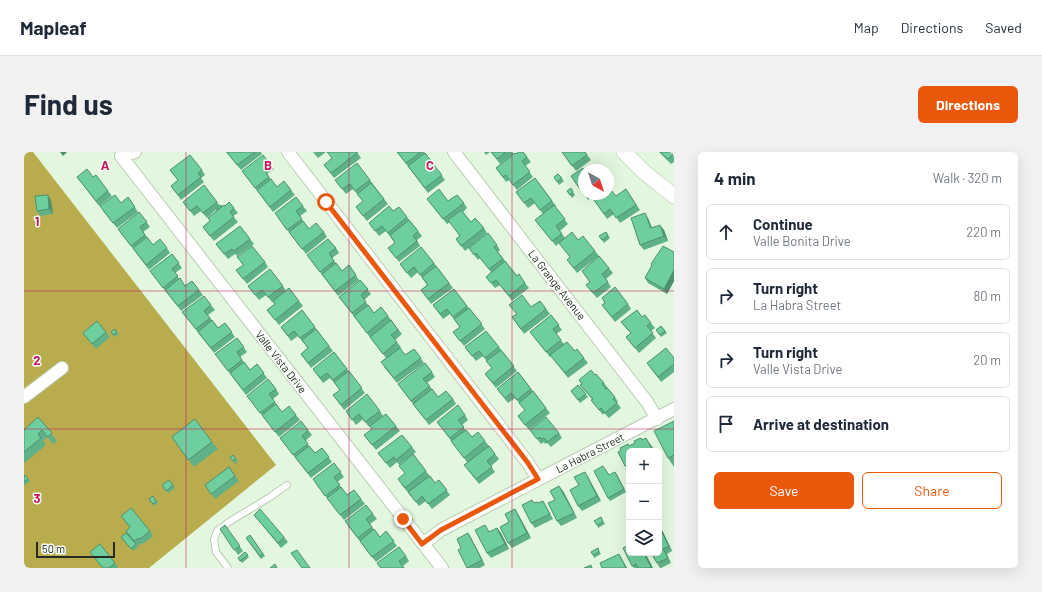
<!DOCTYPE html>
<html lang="en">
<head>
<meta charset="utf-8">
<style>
  body { margin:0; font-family:Barlow,sans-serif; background:#f2f2f3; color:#1f2937 }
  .controls { position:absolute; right:12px; bottom:12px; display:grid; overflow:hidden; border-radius:6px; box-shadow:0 4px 16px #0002 }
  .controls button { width:36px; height:36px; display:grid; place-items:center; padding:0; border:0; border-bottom:1px solid #e0e1e3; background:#fff; color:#1f2937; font:20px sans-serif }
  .compass { position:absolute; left:554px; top:12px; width:36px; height:36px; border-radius:50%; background:#fff; box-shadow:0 4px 16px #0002; rotate:141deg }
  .scale { position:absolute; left:12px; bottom:10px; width:79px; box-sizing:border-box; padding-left:4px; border:2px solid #252c23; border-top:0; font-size:11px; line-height:14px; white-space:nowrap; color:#252c23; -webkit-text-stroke:3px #fafffa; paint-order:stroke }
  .stop { position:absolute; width:12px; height:12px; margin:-9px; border:3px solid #ea580c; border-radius:50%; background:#fff }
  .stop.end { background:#ea580c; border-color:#fff; box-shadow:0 1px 4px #0008 }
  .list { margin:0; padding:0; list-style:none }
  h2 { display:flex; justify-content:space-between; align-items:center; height:52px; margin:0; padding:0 16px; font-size:17px }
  h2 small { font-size:13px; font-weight:400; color:#747a83 }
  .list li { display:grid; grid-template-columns:26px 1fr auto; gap:12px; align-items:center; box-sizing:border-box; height:56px; margin:0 8px 8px; padding:0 8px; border:1px solid #e0e1e3; border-radius:6px }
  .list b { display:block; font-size:15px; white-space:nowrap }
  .list p { margin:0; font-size:13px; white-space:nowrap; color:#747a83 }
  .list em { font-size:13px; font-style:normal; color:#747a83 }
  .actions { display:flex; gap:8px; padding:12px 16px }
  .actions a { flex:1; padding:9px 0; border:1px solid #ea580c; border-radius:6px; text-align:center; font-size:14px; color:#ea580c }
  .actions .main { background:#ea580c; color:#fff }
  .icon { flex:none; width:22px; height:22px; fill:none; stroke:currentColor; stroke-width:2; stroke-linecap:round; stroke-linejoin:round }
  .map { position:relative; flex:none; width:650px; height:416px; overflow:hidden; border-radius:6px }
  header { display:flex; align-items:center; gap:24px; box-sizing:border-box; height:56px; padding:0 20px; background:#fff; border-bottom:1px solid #e0e1e3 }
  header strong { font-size:19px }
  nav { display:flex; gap:22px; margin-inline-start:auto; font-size:14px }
  .intro { display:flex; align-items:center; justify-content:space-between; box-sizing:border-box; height:96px; padding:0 24px }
  h1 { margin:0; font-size:28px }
  .button { padding:10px 18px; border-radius:6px; background:#ea580c; color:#fff; font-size:14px; font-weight:700 }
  main { display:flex; gap:24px; padding:0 24px }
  aside { flex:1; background:#fff; border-radius:6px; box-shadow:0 4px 16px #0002 }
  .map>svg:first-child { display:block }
  .forest { fill:#b9ac4e }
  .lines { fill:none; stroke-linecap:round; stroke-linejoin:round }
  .service-casing { stroke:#bacdb5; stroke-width:8 }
  .minor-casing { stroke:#bacdb5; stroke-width:14 }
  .tertiary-casing { stroke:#bacdb5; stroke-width:16 }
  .service { stroke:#fff; stroke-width:6 }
  .minor { stroke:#fff; stroke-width:12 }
  .tertiary { stroke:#fff; stroke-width:15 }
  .wall { fill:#5fb187 }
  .shaded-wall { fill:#4e906e }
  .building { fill:#6fce9d; stroke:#4e906e }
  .route { stroke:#ea580c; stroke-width:5 }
  .grid { fill:none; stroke:#c2185b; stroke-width:1; stroke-opacity:0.55 }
  .labels { text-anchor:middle; stroke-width:3; stroke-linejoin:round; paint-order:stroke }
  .street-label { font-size:11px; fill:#252c23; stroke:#fafffa }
  .grid-label { font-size:13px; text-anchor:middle; font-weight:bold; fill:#c2185b; stroke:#fafffa; stroke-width:3; stroke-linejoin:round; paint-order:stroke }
</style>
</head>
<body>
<header>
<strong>Mapleaf</strong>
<nav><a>Map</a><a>Directions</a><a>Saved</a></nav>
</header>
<div class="intro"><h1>Find us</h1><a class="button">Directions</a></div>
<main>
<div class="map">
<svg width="650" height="416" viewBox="0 0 650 416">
  <rect width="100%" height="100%" fill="#e3f7de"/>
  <path class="forest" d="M0,0h9l243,313 -127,103h-125z"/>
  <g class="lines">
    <g class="service-casing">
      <path id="service" d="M204,416l-12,-16 -2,-12 3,-9 12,-9 41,-25 17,-12"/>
    </g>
    <g class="minor-casing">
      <path id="minor" d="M111,0l-14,4 321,412
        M264,0l240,311 10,16
        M430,0l193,250 10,17
        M0,245l38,-29
        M399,392l18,-14 233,-121"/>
    </g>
    <g class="tertiary-casing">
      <path id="tertiary" d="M600,0l20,20 30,24"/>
    </g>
    <use href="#service" class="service"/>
    <use href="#minor" class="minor"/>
    <use href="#tertiary" class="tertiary"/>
  </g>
  <path class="wall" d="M202,0h35l1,2 -21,16z
    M289,0h13l-8,6z
    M333,0l4,6 -27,20 -10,-13z
    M373,0h27l8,10 13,18 -17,13z
    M460,0h6l-4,3z
    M467,0h21l2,2 -14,10z
    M499,0l8,10 -6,4 8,11 -16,13 -8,-10 -3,2 -10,-14 20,-14z
    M538,0h23l6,8 -15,11z
    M635,0h15v10l-3,2z
    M246,12l4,5 -7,5 6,8 4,5 14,3 4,5 -22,17 -31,-41z
    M146,18h32l3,5 -4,3 3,4 -23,18 -10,-14 7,-6z
    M534,22l6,7 -5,4 -5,-8z
    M547,24l13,18h13l-9,6z
    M53,25h16l15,14 4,5 -13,10z
    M584,25l4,7 -4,3z
    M511,26l21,28 -1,1 13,17 -8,7 5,7 13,2 17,11 4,5 -22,17 -10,-13 3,-3 -11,-14 -3,3 -21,-26 8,-6 -8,-11 -7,5 -12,-16z
    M311,28h35l18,24 -21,17 -11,-14 7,-6 -10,-12 -7,5z
    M602,37l14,21 -20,13 -6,-9 -7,5 -13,-19 22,-4z
    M543,39l6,1 2,3 -3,3z
    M104,45l10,15 -21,16 -14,-17 18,-8z
    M403,47l37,4 3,5 -4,4 8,10 13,6 3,5 -22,18 -9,-12 4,-3 -10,-14 -3,2z
    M27,48l2,14 -13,2 -3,-5z
    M159,50h34l3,4h5l4,-4 9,11 -5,3 5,6 -24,19 -11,-14 7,-6 7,-12 -10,9 -6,-7 -7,5z
    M279,54l4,5 -7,5 3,5 6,8 15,3 3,5 -21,17 -28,-36z
    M369,59l14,6 15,19 -5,4 3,6 -21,16 -11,-14 7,-5 -9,-12 -7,5 -10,-13z
    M115,60l11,15 -7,5 4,5 6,8 14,3 3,5 -21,17 -31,-41z
    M624,66l4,10 12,2 4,11 -24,9 -4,-5z
    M216,74l14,18 -17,12 -2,-2 -7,5 -12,-15z
    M582,80l4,6 -6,5 -5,-7z
    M473,93l3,5 -2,2 19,24 8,7 4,5 -17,13 -12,-16 -5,3 -9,-11 5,-5 -11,-14 -2,2 -9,-12z
    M312,96l3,5 -7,5 10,13 7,-6 10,15 -21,16 -27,-36z
    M650,100v29l-7,13 -19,-11 -3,-5 7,-12 -1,-2z
    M148,102l10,14 -7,5 4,6 6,7 7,-5 11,14 -22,16 -31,-40z
    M213,105l28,5 3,5 -21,17 -11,-14 7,-5z
    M410,111l19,25 -22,16 -10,-14 6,-5 -9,-13 -7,6 -11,-14z
    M585,116l4,5 -7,6 5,8 -14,11 -11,-13 4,-3 -8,-11z
    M336,128l11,14 -7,6 4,5 6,8 7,-6 21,27 -7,6 6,7 -1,1 5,7 9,-6 10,14 -27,20 -13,-16 2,-9 -47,-61z
    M224,134h35l3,5 13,10 4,5 -24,19 -12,-15 8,-6 -2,-2h-1l-6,-7 -7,5z
    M430,137l31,40 -21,17 -11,-14 7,-5 -4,-5 -6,-8 -7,5 -10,-14z
    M516,149l10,13 -26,20 -12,-17 19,-10z
    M604,152l3,5 -16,13 -13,-17z
    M187,153l4,5 -7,5 10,13 7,-5 10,14 -21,16 -32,-41z
    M278,158l31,41 -22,17 -10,-14 7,-6 -10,-12 -7,5 -10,-14z
    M527,163l11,15 -6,4 8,10 20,14 4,5 -20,15 -17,-22 -1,1 -20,-25z
    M618,165l9,6 4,5 -4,3 5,7 -17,15 -13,-16 5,-4 -6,-6 -4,-5z
    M637,174l6,7 -6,4 -5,-7z
    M91,177l4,5 -4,3 -4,-5z
    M82,180l4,5 -14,12 -13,-16z
    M213,186l10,14 -7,5 4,5 6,8 7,-6 10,14 -21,17 -27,-36z
    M441,195h34l18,24 -21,17 -11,-14 7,-6 -9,-12 -7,5z
    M310,200l31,41 -21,17 -11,-15 7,-5 -4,-5 -6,-7 -7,5 -10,-14z
    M650,206v14l-13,10 -14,-19z
    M408,220l3,5 -8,6 5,6 6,8 15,2 3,5 -27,21 -31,-41z
    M494,220l32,41 -21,17 -11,-14 7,-6 -10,-12 -7,5 -11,-14z
    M571,223l9,8 11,14 3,5 -1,1 4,5 -12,10 -5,-5 -1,2 -12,-15 1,-1 -8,-9 -4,-5 2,-1 -3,-4z
    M554,233l10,12 -8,6 -9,-12z
    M252,237l3,5 -6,5 3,5 6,8 14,3 4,5 -21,17 -32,-41z
    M322,259h34l3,5 -14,11 -6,-8 -7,6z
    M441,263l3,5 -6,5 3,5 7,7 13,4 14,18 -8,7 4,6 -16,12 -11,-14 -1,-8 -30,-40z
    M14,265l19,24 -4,3 -6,-7 -4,4 3,4 -22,18v-33z
    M650,269v46l-6,-9z
    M372,274l4,5 -24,19 -12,-15z
    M284,278l4,5 -7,6 4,5 6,7 7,-5 10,14 -21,16 -31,-40z
    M506,278l29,3 3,5 -11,9 -4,-4 -2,1 -1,-2 -3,2z
    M148,285l40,5 6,7 -24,18z
    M617,286l-12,13v20l-4,-5 5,-20 5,-3z
    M388,295l4,5 -17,13 -2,-3 -7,6 -12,-15z
    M389,302l22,29 4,-3 11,15 -18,14 -6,-8 -7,5 -18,-22 4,-11z
    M209,303l5,6 -3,3 -5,-7z
    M635,306l3,7 -3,1z
    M310,311l10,14 -7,5 10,13 7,-5 11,14 -21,16 -28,-36z
    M579,314l6,9 8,-1 9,18 -16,9 -2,-3z
    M205,315l10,14 -24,18 -10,-14z
    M1,323l5,6 -5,4 -1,-1v-8z
    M564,325l13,24 -19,10 -4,-5 1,-21z
    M145,328l6,8 -7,5 -6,-8z
    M539,339l14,27 -16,8 -4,-5 -2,-21z
    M129,344l5,7 -4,3 -5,-7z
    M510,351l12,3 7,13 -18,9 -4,-5z
    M342,353l11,14 -7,5 5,7 5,6 6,-6 11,15 -21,16 -28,-36z
    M494,362l13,24 -19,10 -4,-5 1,-21z
    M230,363l30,22 4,5 -7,6z
    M97,364l29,15 3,5 -10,8 -1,-1 -4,3 -12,-15 4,-3z
    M578,367l3,5 -7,4 -1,-3z
    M201,373l18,26 -5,4 -18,-26z
    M635,375l4,5 9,19 -5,3 4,9 -10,5h-1l-3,-5z
    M473,376l4,5 8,16 -18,9 -4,-5 1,-23 2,2z
    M444,381l3,5 14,27 -5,3h-13l-6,-20z
    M226,383l15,21 -4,3 -15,-21z
    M97,385l15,7 2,3 -5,4z
    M575,399l2,3 -7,4 -1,-3z
    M66,400l25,11 3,5h-16z
    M221,400l4,5 -7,6 -4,-5z
    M621,401l8,15h-19l-2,-2z
    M382,404l3,5 -6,5 -22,2z"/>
  <path class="shaded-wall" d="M36,0h7l-4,4z
    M24,43l3,5 2,14 -4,-5z
    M621,61l3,5 6,15 -3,-5z
    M636,73l4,5 4,11 -4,-5z
    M650,118v11l-7,13 -3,-5z
    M622,286l9,13h-2z
    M561,320l3,5 13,24 -4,-5z
    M535,334l4,5 14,27 -3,-5z
    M491,357l3,5 13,24 -4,-5z
    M635,375l4,5 9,19 -3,-5z
    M473,376l4,5 8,16 -4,-5z
    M444,381l3,5 14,27 -3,-5z
    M620,401h1l8,15 -2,-1z
    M595,402l3,5 5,9h-1z"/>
  <path class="building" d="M203,0h28l-18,13z
    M303,0h30v1l-26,20 -7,-8 8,-7z
    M373,0h24l-15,11z
    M467,0h15l-9,7z
    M494,0h5l4,5 -5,4 8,11 -17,13 -7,-10 -3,2 -7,-9 19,-15 1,1z
    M538,0h23l2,3 -15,11z
    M636,0h14v1l-6,6z
    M401,1l7,9 -6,4 2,3 5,-5 9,11 -17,13 -17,-22z
    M166,3l12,15 -4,3 3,4 -23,18 -7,-9 7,-6 -8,-10z
    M239,3l7,9 -7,5 6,8 -14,11 -13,-17z
    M333,11l13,17 -15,11 -5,-7 -8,5 -7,-9z
    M577,15l2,3h-6z
    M559,16l1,2v24h2l-2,1 -13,-19z
    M63,17l6,8 3,-2 12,16 -12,10 -19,-24z
    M534,22l4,4 -5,4 -3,-5z
    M511,26l17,23 -12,9 -9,-12 -7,5 -8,-11z
    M247,27l6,8 7,-6 7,9 -21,17 -13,-17z
    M347,31l13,16 -21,17 -7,-9 7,-6 -6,-7z
    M180,33l13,17 -14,11 -6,-7 -7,5 -7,-9z
    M547,36l2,4 -3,3 -3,-4z
    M415,37l9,12 9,-6 7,8 -21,16 -16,-20z
    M586,37l6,7 10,-7 10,16 -20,13 -6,-9 -6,5 -10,-14 9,-6h5v-4z
    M24,43l1,14 -12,2 -2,-15z
    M91,43l6,8 7,-6 7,10 -22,16 -13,-17z
    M272,45l7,9 -7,5 6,8 -15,11 -12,-17z
    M205,50l5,6 -4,4 4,5 -24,19 -7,-9 7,-6 -2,-3 16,-13 1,1z
    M197,53l1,1 -4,4 -1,-2z
    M530,53l11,14 -9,7 6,8 -10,7 -17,-21z
    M365,54l4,5 6,-4 8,10 -19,16 -6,-7 -7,5 -6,-8z
    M437,58l10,12 4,-4 9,10 -23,18 -5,-7 4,-3 -12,-16z
    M115,60l8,10 -7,5 5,8 -14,11 -13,-17z
    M621,61l6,15 9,-3 4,11 -24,9 -9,-27z
    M385,68l9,11 -5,5 4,5 -21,17 -8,-10 7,-5 -5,-8z
    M279,69l6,8 7,-6 8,9 -22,17 -13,-17z
    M216,74l10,13 -16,12 -2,-2 -8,5 -8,-10z
    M548,80l6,8 5,-4 12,15 -21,17 -7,-8 3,-3 -11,-14z
    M582,80l2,4 -6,4 -3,-4z
    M464,81l9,12 -3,2 9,12 -14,10 -13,-16 -2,2 -5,-7z
    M123,85l6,8 7,-6 7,9 -21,17 -13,-17z
    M304,87l8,9 -7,5 5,8 -14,11 -13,-17z
    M228,94l13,16 -22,17 -7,-9 8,-5 -7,-8z
    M639,94l11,6v18l-10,19 -19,-11 7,-13 -1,-1z
    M397,95l13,16 -14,12 -6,-8 -7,6 -7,-9z
    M148,102l7,9 -7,6 6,7 -15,12 -13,-17z
    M575,104l10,12 -7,6 6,8 -15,11 -7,-8 4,-3 -8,-11z
    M481,109l12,15 2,-2 6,9 -16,13 -13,-16 -5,3 -5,-6z
    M312,111l6,8 7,-6 7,10 -21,16 -13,-17z
    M412,114l13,17 -21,16 -7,-9 7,-5 -6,-8z
    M246,117l13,17 -15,11 -6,-7 -7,5 -7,-9z
    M156,126l5,8 7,-5 7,9 -21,16 -13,-16z
    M336,128l8,9 -7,6 5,7 -14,11 -13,-16z
    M591,135l13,17 -16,13 -10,-12 3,-2 -3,-5z
    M265,136l10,13 -24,19 -8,-10 8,-6 -2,-3z
    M430,137l13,17 -14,11 -6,-8 -7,5 -7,-9z
    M498,143l9,12 9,-6 6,8 -25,20 -9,-12 5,-3 -8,-9z
    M180,144l7,9 -7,6 6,7 -14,11 -14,-17z
    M344,153l6,8 7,-6 7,9 -21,17 -13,-17z
    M445,156l13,16 -22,17 -7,-9 7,-5 -6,-8z
    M278,158l13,17 -15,11 -6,-7 -6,5 -7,-9z
    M613,158l5,7 3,-2 6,8 -4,3 6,7 -18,15 -9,-11 5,-4 -10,-11z
    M527,163l8,10 -6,4 8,11 -15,12 -16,-20z
    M188,168l6,8 7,-5 7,9 -21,16 -13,-16z
    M367,168l7,10 -7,5 6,7 -14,12 -13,-17z
    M73,169l9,11 -14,12 -9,-11z
    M637,174l4,5 -5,4 -4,-5z
    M91,177l2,3 -4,3 -2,-3z
    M292,177l13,17 -21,17 -7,-9 7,-6 -6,-8z
    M462,179l13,16 -14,11 -6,-7 -7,5 -7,-9z
    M213,186l7,9 -7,5 5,8 -14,11 -13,-17z
    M543,190l8,9 2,-2 7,9 -19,15 -15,-18z
    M376,196l5,7 9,-6 7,9 -27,20 -13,-16z
    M642,196l8,10v6l-16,13 -11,-14z
    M477,198l13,16 -21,17 -8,-9 7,-6 -6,-7z
    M310,200l13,17 -14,11 -6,-7 -7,5 -7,-9z
    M220,210l6,8 7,-6 7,9 -21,17 -13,-17z
    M401,211l7,9 -9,7 7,7 -19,15 -13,-17z
    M567,218l4,5 1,-1 8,9 -2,1 4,5 1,-1 8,9 -2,2 4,4 -12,10 -4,-5 -2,2 -8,-10 2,-1 -13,-14 2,-1 -3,-4z
    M325,219l13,17 -21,17 -8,-10 7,-5 -6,-8z
    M494,220l13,17 -14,11 -6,-7 -6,5 -8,-9z
    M244,227l8,10 -7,5 6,8 -15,11 -13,-17z
    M554,233l8,9 -8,6 -7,-9z
    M408,237l6,8 8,-6 7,8 -27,21 -13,-16z
    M509,239l13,17 -21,17 -7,-9 7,-6 -6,-7z
    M343,242l13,17 -15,11 -6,-8 -7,6 -6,-9z
    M252,252l6,8 7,-6 7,9 -21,17 -13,-17z
    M434,253l7,10 -7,5 6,7 -14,11 -13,-16z
    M362,262l10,12 -24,19 -8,-10 8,-6 -2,-3z
    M14,265l14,16 -4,4 -6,-7 -4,4 3,4 -17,14v-22z
    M522,265l13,16 -12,9 -3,-4 -2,1 -2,-2 -3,2 -7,-9z
    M171,267l17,23 -24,18 -16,-23z
    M277,269l7,9 -6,6 6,8 -15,11 -13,-17z
    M650,269v34l-6,3 -14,-27z
    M442,278l6,7 6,-5 7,9 -21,17 -13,-17z
    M378,283l10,12 -16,13 -2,-3 -8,6 -8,-10z
    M617,286l1,2 4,-2 7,13h-24v13l-4,2 -7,-14 3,-2 -1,-2 8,-4 1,2 6,-3 -1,-2z
    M285,294l6,7 7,-5 7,9 -21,16 -13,-16z
    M465,294l6,8 -8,7 5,6 -16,12 -12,-14z
    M389,302l13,17 -21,17 -7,-9 7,-6 -6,-7z
    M209,303l3,4 -3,2 -3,-4z
    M310,311l7,9 -7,5 6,8 -15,11 -12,-17z
    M579,314l6,9 6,-3 9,17 -16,9 -14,-27z
    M205,315l6,9 -24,18 -6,-9z
    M561,320l12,24 -19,10 -8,-16 9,-5 -5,-8z
    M1,323l3,4 -4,3v-6z
    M406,324l5,7 4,-3 8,10 -19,14 -6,-8 -6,6 -8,-10z
    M145,328l4,5 -7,6 -4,-6z
    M535,334l15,27 -17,8 -9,-18 7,-3 -5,-9z
    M317,335l6,8 7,-5 7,9 -21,16 -13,-17z
    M129,344l3,5 -3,3 -4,-5z
    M508,348l2,3 3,-1 1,1 5,-2 7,13 -19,9 -9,-18z
    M342,353l7,9 -7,5 6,8 -14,11 -13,-17z
    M107,356l19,23 -10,8 -1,-1 -5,3 -8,-10 4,-4 -9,-11z
    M236,357l24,28 -6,6 -24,-28z
    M491,357l12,24 -19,10 -8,-16 9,-5 -4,-8z
    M577,365l2,5 -6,3 -3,-4z
    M201,373l15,21 -6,4 -14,-21z
    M461,373l4,7 8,-4 8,16 -18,9 -12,-23z
    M635,375l10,19 -6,3 5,9 -11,5 -6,-10h8z
    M350,377l6,8 6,-6 8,10 -22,16 -12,-16z
    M102,381l10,11 -5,5 -10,-12z
    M444,381l14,27 -15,8 -9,-18 3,-2 -4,-9z
    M226,383l13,19 -3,2 -14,-18z
    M76,392l15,19 -6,5h-6l-13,-16z
    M605,393v8h15l7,14 -3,1h-10l-2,-4 -4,2 -9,-18z
    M375,395l7,9 -7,5 5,7h-23l-4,-5z
    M574,396l1,4 -6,3 -2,-3z
    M273,398l13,18h-8l-11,-15z
    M221,400l3,3 -8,6 -2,-3z
    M595,402l7,14h-24l-2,-5z
    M251,412l2,4h-7z
    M567,413l1,3h-8z"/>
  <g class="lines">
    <path class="route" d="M302,50l202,261 10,16 -97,51 -19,14 -19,-25"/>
  </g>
  <path class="grid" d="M162,0v416M325,0v416M488,0v416M0,139h650M0,277h650"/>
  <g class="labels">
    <g class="street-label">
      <text transform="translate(533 133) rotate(52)" y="4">La Grange Avenue</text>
      <text transform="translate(257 210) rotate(52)" y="4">Valle Vista Drive</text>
      <text transform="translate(566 301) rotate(-27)" y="4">La Habra Street</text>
    </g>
  </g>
  <g class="grid-label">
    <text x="81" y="18">A</text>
    <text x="244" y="18">B</text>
    <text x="406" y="18">C</text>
    <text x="13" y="74">1</text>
    <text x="13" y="213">2</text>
    <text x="13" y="351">3</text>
  </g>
</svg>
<div class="controls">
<button>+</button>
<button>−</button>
<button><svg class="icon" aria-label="layers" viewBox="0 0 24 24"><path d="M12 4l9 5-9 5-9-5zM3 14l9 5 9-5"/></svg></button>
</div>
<svg class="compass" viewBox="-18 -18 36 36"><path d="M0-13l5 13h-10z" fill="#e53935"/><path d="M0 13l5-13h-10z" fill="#747a83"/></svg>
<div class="scale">50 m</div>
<div class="stop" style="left:302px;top:50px"></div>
<div class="stop end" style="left:379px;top:367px"></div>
</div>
<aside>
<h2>4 min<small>Walk · 320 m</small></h2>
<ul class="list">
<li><svg class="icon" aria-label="ahead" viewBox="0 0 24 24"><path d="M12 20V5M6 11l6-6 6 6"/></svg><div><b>Continue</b><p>Valle Bonita Drive</p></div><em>220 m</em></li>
<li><svg class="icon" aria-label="right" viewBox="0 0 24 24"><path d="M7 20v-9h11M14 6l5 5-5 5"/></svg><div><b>Turn right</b><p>La Habra Street</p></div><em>80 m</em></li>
<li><svg class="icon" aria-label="right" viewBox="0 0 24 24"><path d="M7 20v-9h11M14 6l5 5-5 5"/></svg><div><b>Turn right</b><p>Valle Vista Drive</p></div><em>20 m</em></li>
<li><svg class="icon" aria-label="arrive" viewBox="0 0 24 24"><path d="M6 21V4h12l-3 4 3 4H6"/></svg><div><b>Arrive at destination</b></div></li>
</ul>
<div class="actions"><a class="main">Save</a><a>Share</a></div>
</aside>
</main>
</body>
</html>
